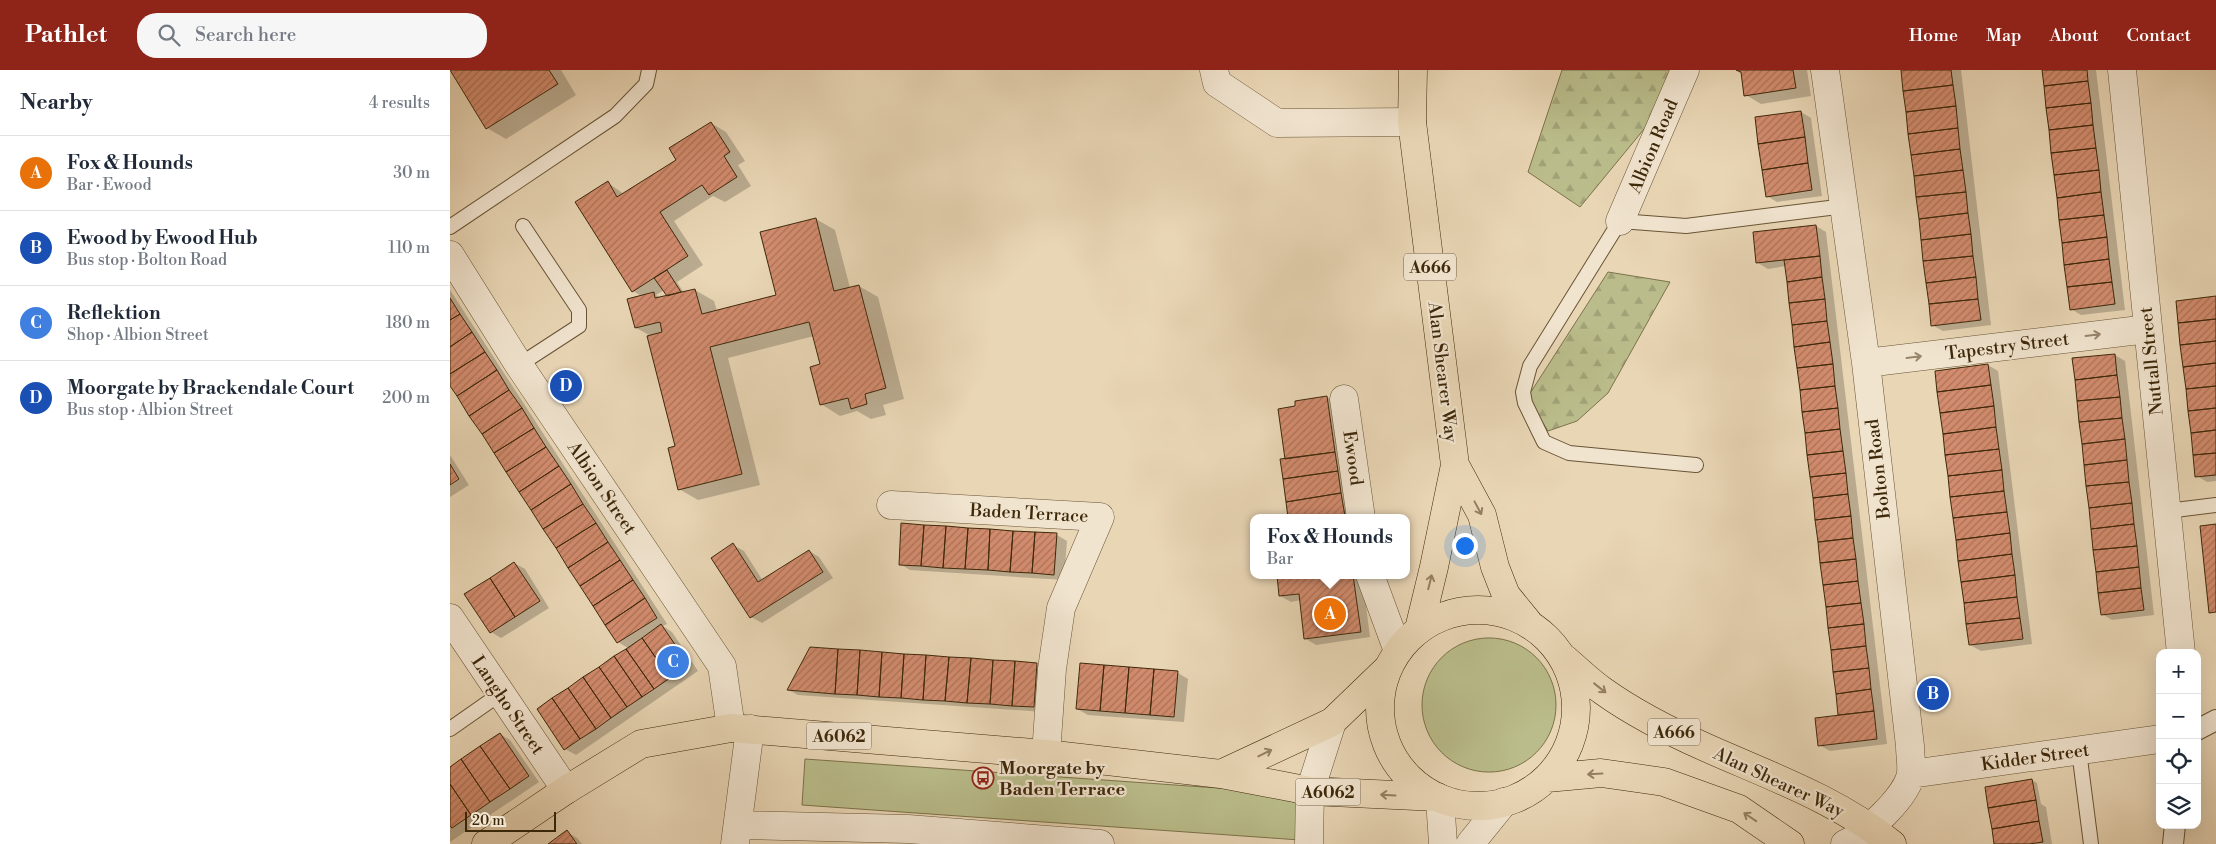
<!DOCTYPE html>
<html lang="en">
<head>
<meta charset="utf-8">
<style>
  body { margin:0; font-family:"Libre Bodoni",serif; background:#f6f6f7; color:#1f2937 }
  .controls { position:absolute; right:15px; bottom:15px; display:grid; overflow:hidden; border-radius:10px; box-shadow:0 5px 20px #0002 }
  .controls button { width:45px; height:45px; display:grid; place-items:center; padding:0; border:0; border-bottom:1px solid #e0e1e3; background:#fff; color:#1f2937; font:25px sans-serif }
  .scale { position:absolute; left:15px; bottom:12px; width:91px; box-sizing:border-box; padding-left:5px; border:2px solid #3d280a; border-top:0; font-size:14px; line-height:18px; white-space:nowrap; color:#3d280a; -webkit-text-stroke:4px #f1e4cf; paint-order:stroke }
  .you { position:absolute; left:1014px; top:475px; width:18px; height:18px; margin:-12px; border:4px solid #fff; border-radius:50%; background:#1a73e8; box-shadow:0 0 0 8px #1a73e833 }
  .badge { display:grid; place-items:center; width:32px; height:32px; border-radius:50%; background:#8f2418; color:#fff; font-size:16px; font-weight:700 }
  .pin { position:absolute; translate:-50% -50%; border:2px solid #fff; box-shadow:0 1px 5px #0006 }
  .popup { position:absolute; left:800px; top:444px; width:160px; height:65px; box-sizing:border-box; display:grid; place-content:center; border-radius:10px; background:#fff; filter:drop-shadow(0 1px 4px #0005); font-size:16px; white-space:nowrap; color:#747a83 }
  .popup b { font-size:19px; color:#1f2937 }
  .popup::after { content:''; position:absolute; left:50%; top:100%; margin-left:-10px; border:10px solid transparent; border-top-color:#fff }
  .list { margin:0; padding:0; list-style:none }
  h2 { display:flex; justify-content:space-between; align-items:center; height:65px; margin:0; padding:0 20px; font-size:21px }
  h2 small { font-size:16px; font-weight:400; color:#747a83 }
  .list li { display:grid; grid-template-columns:32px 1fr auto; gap:15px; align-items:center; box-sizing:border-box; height:75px; padding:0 20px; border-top:1px solid #e0e1e3 }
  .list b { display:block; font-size:19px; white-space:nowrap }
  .list p { margin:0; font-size:16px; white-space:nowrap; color:#747a83 }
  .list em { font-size:16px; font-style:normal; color:#747a83 }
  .icon { flex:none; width:28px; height:28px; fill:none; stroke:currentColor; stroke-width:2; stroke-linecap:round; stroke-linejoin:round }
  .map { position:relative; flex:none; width:1766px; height:774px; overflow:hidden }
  header { display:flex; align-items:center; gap:30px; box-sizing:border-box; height:70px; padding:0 25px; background:#8f2418; color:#fff }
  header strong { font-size:24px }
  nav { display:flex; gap:28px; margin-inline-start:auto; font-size:18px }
  .search { width:350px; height:45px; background:#f6f6f7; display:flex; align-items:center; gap:12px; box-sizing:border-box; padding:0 18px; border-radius:20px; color:#747a83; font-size:19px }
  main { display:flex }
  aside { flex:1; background:#fff }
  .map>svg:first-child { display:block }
  .green { fill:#babd8b; stroke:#7c724a }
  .forest { fill:url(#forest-firs); stroke:#7c724a }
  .shadow { fill:#0003; fill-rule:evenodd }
  .building { fill:url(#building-hatch); stroke:#3d280a }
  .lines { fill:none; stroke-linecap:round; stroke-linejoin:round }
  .service-casing { stroke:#685435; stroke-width:16 }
  .pedestrian-casing { stroke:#685435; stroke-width:22 }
  .minor-casing { stroke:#685435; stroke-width:29 }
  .primary-casing { stroke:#3d280a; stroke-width:29 }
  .trunk-casing { stroke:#3d280a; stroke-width:29 }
  .service { stroke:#f1e4cf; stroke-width:14 }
  .pedestrian { stroke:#f1e4cf; stroke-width:20 }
  .minor { stroke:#f1e4cf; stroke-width:28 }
  .primary { stroke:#e9d6b5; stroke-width:28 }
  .trunk { stroke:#e9d6b5; stroke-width:28 }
  .oneway { stroke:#97866c }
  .oneway2 { stroke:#937f60 }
  .labels { text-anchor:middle; stroke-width:4.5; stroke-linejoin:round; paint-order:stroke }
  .shield { fill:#f1e4cf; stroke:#736045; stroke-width:1 }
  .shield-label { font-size:16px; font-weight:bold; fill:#3d280a }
  .street-label { font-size:18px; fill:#3d280a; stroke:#f1e4cf }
  .poi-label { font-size:18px; font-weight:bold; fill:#3d280a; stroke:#f1e4cf; text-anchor:start }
</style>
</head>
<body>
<header>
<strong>Pathlet</strong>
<div class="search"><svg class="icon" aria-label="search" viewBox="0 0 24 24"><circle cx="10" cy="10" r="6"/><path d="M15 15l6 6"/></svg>Search here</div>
<nav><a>Home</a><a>Map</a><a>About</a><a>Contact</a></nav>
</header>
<main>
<aside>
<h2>Nearby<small>4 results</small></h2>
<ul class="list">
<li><span class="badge" style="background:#e8710a">A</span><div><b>Fox &amp; Hounds</b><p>Bar · Ewood</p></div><em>30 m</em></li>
<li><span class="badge" style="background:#1a4fb4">B</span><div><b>Ewood by Ewood Hub</b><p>Bus stop · Bolton Road</p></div><em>110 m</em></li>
<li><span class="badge" style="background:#3f7fe0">C</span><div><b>Reflektion</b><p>Shop · Albion Street</p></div><em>180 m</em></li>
<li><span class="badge" style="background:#1a4fb4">D</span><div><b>Moorgate by Brackendale Court</b><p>Bus stop · Albion Street</p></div><em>200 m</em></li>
</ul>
</aside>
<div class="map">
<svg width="1766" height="774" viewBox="0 0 1766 774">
  <defs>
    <pattern id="forest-firs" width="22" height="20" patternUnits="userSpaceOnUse" patternTransform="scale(1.25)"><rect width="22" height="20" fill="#babd8b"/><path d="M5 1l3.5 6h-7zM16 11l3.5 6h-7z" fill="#a1a277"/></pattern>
    <pattern id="building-hatch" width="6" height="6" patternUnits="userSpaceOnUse" patternTransform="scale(1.25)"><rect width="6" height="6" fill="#d38c6e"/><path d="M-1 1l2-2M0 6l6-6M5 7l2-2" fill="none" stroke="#ac7259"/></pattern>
  </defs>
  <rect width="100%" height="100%" fill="#e9d6b5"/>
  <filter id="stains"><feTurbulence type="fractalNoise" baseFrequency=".004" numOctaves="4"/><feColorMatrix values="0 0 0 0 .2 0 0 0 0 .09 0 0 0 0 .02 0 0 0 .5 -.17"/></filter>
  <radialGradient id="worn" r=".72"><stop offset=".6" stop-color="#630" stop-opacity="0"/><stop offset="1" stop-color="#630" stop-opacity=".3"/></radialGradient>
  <path class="green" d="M972 635a67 67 0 1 1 134 0a67 67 0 1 1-134 0Z
    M355,689l498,35 -3,46 -498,-35z"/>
  <path class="forest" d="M1112,0h119l-4,19 -97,118 -52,-35z
    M1158,202l62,10 -62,111 -31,28 -29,10 -21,-33z"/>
  <path class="shadow" d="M1,0h110l15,25 -70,44 -19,-11z
    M1285,0h72l4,26 -50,8 -15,-9 -4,-21z
    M1452,0h59l30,255 -48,6 -11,-6z
    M1593,0h53l29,240 -44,5 -10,-6z
    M1351,42l10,6 11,78 -45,6 -10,-6z
    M261,53l15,9 19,29 -7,4 13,21 -26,16 -12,-6 -39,25 29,44 -26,17 7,11 11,-3 19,11 3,10 60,-15 39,-77 19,11 15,58 9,-2 19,11 26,102 -21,6 3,10 -15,4 -14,-8 -17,5 -19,-12v-39l-7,-29 -86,22 32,127 -62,15 -19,-11 -2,-42 -26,-111 -15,-8 7,-31 -10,-6 -25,-108 16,11 54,-33zM214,220l5,6 -8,2 -5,-3z
    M1366,156l10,6 61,512 -57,7 -11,-6 21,-29 -54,-450 -18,3 -10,-6z
    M0,220l217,334 -4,2 9,6 26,39 -122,84 -11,-6 63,-101 -10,-6 -168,-259z
    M1766,227v184l-9,1 -10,-6z
    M1665,285l10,6 29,254 -42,5 -10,-6z
    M1538,295l10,6 34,273 -51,7 -11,-6z
    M877,327l11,6 16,115h-64l-4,-58 11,-53z
    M0,385l19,30 -19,12z
    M607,465l10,6 -3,39 -154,-10 -10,-6z
    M283,475l11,6 19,30 46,-30 10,6 14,21 -71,45 -11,-6 -38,-59z
    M64,493l11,6 24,39 -48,30 -10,-6z
    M828,505h84l8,62 -54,8 -10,-6 -5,-39 -10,2 -11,-6z
    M586,594l11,6 -3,42 -246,-17 -10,-5z
    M728,603l10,6 -4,43 -96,-7 -11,-6z
    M50,664l10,6 29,42 -89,60v-73z
    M1582,710l5,3 4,21 5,3 6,37h-57z
    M117,762l10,6 5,6h-4l-4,-5h-3l4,5h-26z"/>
  <path class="building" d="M0,0h99l9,14 -72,45z
    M1286,0h57l3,18 -52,8 -3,-24z
    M1451,0h50l2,15 -50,6z
    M1592,0h45l1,11 -44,5z
    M1638,11l3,22 -45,5 -2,-22z
    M1503,15l3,21 -50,6 -3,-21z
    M1641,33l2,22 -44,5 -3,-22z
    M1506,36l2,22 -50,6 -2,-22z
    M1351,41l4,26 -47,7 -3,-27z
    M261,52l19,30 -6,4 13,21 -28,18 -7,-10 -42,27 28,44 -56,36 -57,-90 33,-21 9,16 59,-37 -7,-12z
    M1643,55l3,23 -45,5 -2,-23z
    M1508,58l2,21 -49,6 -3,-21z
    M1355,67l3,26 -46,7 -4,-26z
    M1646,78l3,22 -45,5 -3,-22z
    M1510,79l3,21 -49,6 -3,-21z
    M1358,93l4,27 -46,7 -4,-27z
    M1513,100l3,22 -50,5 -2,-21z
    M1649,100l2,22 -44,6 -3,-23z
    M1516,122l2,21 -49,6 -3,-22z
    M1651,122l3,23 -45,5 -2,-22z
    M1518,143l3,21 -50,6 -2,-21z
    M1654,145l3,22 -45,6 -3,-23z
    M366,148l18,73 25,-6 27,103 -21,6 2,10 -16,5 -3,-11 -28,7 -10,-38 10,-3 -11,-42 -99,25 32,127 -64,16 -10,-42 7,-2 -28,-110 15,-4 -2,-10 -25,6 -8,-29 27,-7 1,6 40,-9 7,25 74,-19 -16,-63z
    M1366,155l4,31 -64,7 -3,-31z
    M1521,164l2,22 -50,5 -2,-21z
    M1657,167l2,22 -45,6 -2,-22z
    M1370,186l2,21 -35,5 -3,-22z
    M1523,186l3,21 -50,6 -3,-22z
    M1659,189l3,23 -45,5 -3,-22z
    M217,200l14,22 -14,4 -13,-18z
    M1372,207l3,22 -36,4 -2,-21z
    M1526,207l2,22 -49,5 -3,-21z
    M1662,212l3,22 -45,6 -3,-23z
    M1766,226v23l-38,4 -2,-22z
    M0,228l10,16 -10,6z
    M1375,229l2,22 -35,4 -3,-22z
    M1528,229l3,21 -50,6 -2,-22z
    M10,244l12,18 -22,15v-27z
    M1766,249v22l-36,4 -2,-22z
    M1377,251l3,21 -36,5 -2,-22z
    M22,262l13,20 -35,22v-27z
    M1766,271v22l-33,4 -3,-22z
    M1380,272l3,22 -36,4 -3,-21z
    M35,282l12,18 -40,26 -7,-10v-12z
    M1665,284l2,21 -42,5 -3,-22z
    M1766,293v23l-30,3 -3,-22z
    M1383,294l2,22 -35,4 -3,-22z
    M1538,294l3,21 -54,7 -2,-21z
    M47,300l12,20 -40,26 -12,-20z
    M1667,305l3,22 -43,4 -2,-21z
    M1541,315l3,21 -54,7 -3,-21z
    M1385,316l3,22 -36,4 -2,-22z
    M1766,316v22l-28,3 -2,-22z
    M59,320l13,18 -40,26 -13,-18z
    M877,326l8,56 -50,7 -7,-50 17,-3v-5z
    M1670,327l2,21 -43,4 -2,-21z
    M1544,336l2,21 -53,7 -3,-21z
    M72,338l12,20 -40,25 -12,-19z
    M1388,338l2,21 -35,4 -3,-21z
    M1766,338v22l-25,3 -3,-22z
    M1672,348l3,21 -43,5 -3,-22z
    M1546,357l3,22 -54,6 -2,-21z
    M84,358l12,19 -40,25 -12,-19z
    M1390,359l3,22 -36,4 -2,-22z
    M1766,360v23l-23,2 -2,-22z
    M1675,369l2,21 -43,5 -2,-21z
    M96,377l13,19 -40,26 -13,-20z
    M1549,379l3,21 -54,6 -3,-21z
    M1393,381l3,22 -36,4 -3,-22z
    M885,382l3,19 -55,8 -3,-20z
    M1766,383v22l-21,2 -2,-22z
    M1677,390l2,22 -43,4 -2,-21z
    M0,394l9,15 -9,6z
    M109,396l12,18 -40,26 -12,-18z
    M1552,400l2,21 -54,6 -2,-21z
    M888,401l3,22 -55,9 -3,-23z
    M1396,403l2,21 -35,4 -3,-21z
    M1679,412l3,21 -43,5 -3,-22z
    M121,414l12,20 -40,25 -12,-19z
    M1554,421l3,21 -54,6 -3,-21z
    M891,423l4,23 -57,2 -2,-16z
    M1398,424l3,22 -36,4 -2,-22z
    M1682,433l2,21 -43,5 -2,-21z
    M133,434l13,19 -40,25 -13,-19z
    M1557,442l3,21 -54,7 -3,-22z
    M1401,446l2,22 -35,4 -3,-22z
    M146,453l12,19 -40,26 -12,-20z
    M451,453l23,2 -3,41 -22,-1z
    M1684,454l3,22 -44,4 -2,-21z
    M1766,454v88l-7,1 -9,-87z
    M474,455l22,1 -3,42 -22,-2z
    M496,456l22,2 -3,41 -22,-1z
    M518,458l22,1 -2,41 -23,-1z
    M540,459l23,2 -3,41 -22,-2z
    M563,461l22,1 -3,41 -22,-1z
    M585,462l22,1 -3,42 -22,-2z
    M1560,463l2,21 -54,7 -2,-21z
    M1403,468l3,21 -36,4 -2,-21z
    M158,472l12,18 -40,26 -12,-18z
    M283,473l25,39 51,-32 14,22 -73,46 -39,-60z
    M1687,476l2,21 -43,5 -3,-22z
    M1562,484l3,21 -54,7 -3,-21z
    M1406,489l2,22 -35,4 -3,-22z
    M170,490l13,20 -40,26 -13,-20z
    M64,492l26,39 -25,16 -25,-39z
    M1689,497l2,21 -43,5 -2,-21z
    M827,505h76l8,57 -57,7 -5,-45 -20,2z
    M1565,505l2,22 -53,6 -3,-21z
    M40,508l25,39 -25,16 -26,-39z
    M183,510l12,18 -40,27 -12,-19z
    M1408,511l3,22 -35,4 -3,-22z
    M1691,518l3,22 -43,5 -3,-22z
    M1567,527l3,21 -54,6 -2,-21z
    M195,528l12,20 -40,25 -12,-18z
    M1411,533l3,21 -36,4 -2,-21z
    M1570,548l3,21 -54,6 -3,-21z
    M211,554l28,41 -19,13 -28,-40z
    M1414,554l2,22 -35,4 -3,-22z
    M192,568l28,40 -16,11 -28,-40z
    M1416,576l3,22 -36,4 -2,-22z
    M360,577l28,2 -3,45 -48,-4z
    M176,579l28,40 -12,8 -28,-41z
    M388,579l22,1 -3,45 -22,-1z
    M410,580l22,2 -3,45 -22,-2z
    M432,582l22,2 -3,44 -22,-1z
    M454,584l22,1 -3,45 -22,-2z
    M476,585l23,2 -4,44 -22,-1z
    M164,586l28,41 -15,10 -28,-40z
    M499,587l22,1 -4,45 -22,-2z
    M521,588l22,2 -3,44 -23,-1z
    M543,590l22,1 -3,45 -22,-2z
    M565,591l22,2 -3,44 -22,-1z
    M630,593l24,2 -4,46 -24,-2z
    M654,595l25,2 -4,46 -25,-2z
    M149,597l28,40 -16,11 -28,-41z
    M679,597l25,2 -4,46 -25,-2z
    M1419,598l2,21 -35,5 -3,-22z
    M704,599l24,2 -4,46 -24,-2z
    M133,607l28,41 -15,11 -28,-41z
    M118,618l28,41 -16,10 -28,-41z
    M1421,619l3,22 -36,4 -2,-21z
    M102,628l28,41 -16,11 -27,-41z
    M1424,641l3,28 -59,7 -3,-28z
    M50,663l29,43 -19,13 -30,-43z
    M30,676l30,43 -20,13 -29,-43z
    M11,689l29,43 -19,13 -21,-31v-17z
    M1582,709l4,21 -48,8 -3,-21z
    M0,714l21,31 -19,13 -2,-2z
    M1586,730l3,21 -47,8 -4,-21z
    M1589,751l4,21 -14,2h-35l-2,-15z
    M117,760l10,14h-29z"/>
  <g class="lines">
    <g class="service-casing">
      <path id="service" d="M0,157l165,-111 31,-32 3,-14
        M69,295l60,-39v-16l-56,-84
        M1246,395l-127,-12 -25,-11 -19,-39 -2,-11 7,-26 90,-145 66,5 159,-20
        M1717,441l49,-6
        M0,659l50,-35
        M1629,681l12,93"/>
    </g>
    <g class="pedestrian-casing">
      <path id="pedestrian" d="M1747,660l19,-10
        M1723,774l2,-19"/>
    </g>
    <g class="minor-casing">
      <path id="minor" d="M764,0l3,13 60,40 135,-1
        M1375,0l41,293 44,383c0,9 2,19 1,27 -3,23 -46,62 -66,71
        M1672,0l59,583
        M1170,151l65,-151
        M0,185l69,110 203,301 9,62
        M1416,293l282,-34
        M894,329l17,119
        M441,435l209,12 -39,91 -9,61 -6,85
        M920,505l28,76
        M0,548l116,172
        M1461,704l249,-35
        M990,729l3,45
        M288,755l170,4 192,15
        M285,774l15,-115
        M859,774l1,-53 22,-69
        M1020,774l34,-42"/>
    </g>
    <g class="primary-casing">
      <path id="primary" d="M771,704l111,-52 55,-53
        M36,774l80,-54 75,-46 90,-16 315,26 175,20 89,17 127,6"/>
    </g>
    <g class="trunk-casing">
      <path id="trunk" d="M963,0l-1,52 43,343 -21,102 -15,62
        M1005,395l27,50 13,52 11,28 22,27
        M930 638a98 98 0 1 1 196 0a98 98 0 1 1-196 0Z
        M1115,589c13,11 25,23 38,32 32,23 68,41 104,57 63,28 131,52 185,96
        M1097,708l54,-5 63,9 75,27 51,35"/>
    </g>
    <use href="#service" class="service"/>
    <use href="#pedestrian" class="pedestrian"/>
    <use href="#minor" class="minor"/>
    <use href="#primary" class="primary"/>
    <use href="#trunk" class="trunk"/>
  </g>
  <defs><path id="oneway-shaft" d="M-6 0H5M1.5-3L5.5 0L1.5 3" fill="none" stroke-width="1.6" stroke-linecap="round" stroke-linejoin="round" transform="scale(1.25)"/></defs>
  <g class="oneway">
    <use href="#oneway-shaft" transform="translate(1643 265) rotate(-7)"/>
    <use href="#oneway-shaft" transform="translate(1464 287) rotate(-7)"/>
  </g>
  <g class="oneway2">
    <use href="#oneway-shaft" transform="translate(1028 438) rotate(62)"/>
    <use href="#oneway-shaft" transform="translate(980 512) rotate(-76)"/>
    <use href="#oneway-shaft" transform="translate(1150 618) rotate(38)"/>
    <use href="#oneway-shaft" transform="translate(815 683) rotate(-26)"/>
    <use href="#oneway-shaft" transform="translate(1145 704) rotate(177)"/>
    <use href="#oneway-shaft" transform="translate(938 725) rotate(-177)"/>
    <use href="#oneway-shaft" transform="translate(1300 747) rotate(-146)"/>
  </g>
  <defs>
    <g id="bus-ring" transform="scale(1.125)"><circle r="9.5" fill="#f1e4cf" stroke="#8f2418" stroke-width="1.5"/><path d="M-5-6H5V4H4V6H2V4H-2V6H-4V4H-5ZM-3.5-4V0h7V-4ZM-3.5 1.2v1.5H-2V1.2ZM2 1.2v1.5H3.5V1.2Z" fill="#8f2418"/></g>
  </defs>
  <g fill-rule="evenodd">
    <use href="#bus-ring" x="533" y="708"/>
  </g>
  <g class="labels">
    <g class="shield">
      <rect x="954" y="183.5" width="52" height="27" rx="4"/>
      <rect x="1198" y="648.5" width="52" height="27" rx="4"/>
      <rect x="356.5" y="652.5" width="65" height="27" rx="4"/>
      <rect x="845.5" y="708.5" width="65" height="27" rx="4"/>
    </g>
    <g class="shield-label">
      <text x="980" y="203">A666</text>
      <text x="1224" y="668">A666</text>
      <text x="389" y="672">A6062</text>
      <text x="878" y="728">A6062</text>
    </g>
    <g class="street-label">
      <text transform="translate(1203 76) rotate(-67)" y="6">Albion Road</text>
      <text transform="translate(1557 276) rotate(-7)" y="6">Tapestry Street</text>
      <text transform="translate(1701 291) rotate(-96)" y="6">Nuttall Street</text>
      <text transform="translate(993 302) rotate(83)" y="6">Alan Shearer Way</text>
      <text transform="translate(903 388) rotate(82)" y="6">Ewood</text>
      <text transform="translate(1428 399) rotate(-97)" y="6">Bolton Road</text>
      <text transform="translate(152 418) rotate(56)" y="6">Albion Street</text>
      <text transform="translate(579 443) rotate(3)" y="6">Baden Terrace</text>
      <text transform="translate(58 635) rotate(56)" y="6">Langho Street</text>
      <text transform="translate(1585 687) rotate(-8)" y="6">Kidder Street</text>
      <text transform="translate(1329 712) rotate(25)" y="6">Alan Shearer Way</text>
    </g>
    <g class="poi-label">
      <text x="549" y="704">Moorgate by<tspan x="549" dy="21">Baden Terrace</tspan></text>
    </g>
  </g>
  <rect width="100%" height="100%" filter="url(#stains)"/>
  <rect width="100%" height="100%" fill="url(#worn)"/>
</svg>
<div class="controls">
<button>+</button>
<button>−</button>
<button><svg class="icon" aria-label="locate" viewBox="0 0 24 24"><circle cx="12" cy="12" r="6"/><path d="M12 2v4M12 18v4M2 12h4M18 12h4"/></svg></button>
<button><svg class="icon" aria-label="layers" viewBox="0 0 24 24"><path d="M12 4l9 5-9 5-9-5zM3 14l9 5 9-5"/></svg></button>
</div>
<div class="scale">20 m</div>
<div class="you"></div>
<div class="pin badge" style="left:880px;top:544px;background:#e8710a">A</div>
<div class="popup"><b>Fox &amp; Hounds</b>Bar</div>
<div class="pin badge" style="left:1483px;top:624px;background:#1a4fb4">B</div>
<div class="pin badge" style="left:223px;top:592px;background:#3f7fe0">C</div>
<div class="pin badge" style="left:116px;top:316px;background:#1a4fb4">D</div>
</div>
</main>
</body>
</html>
